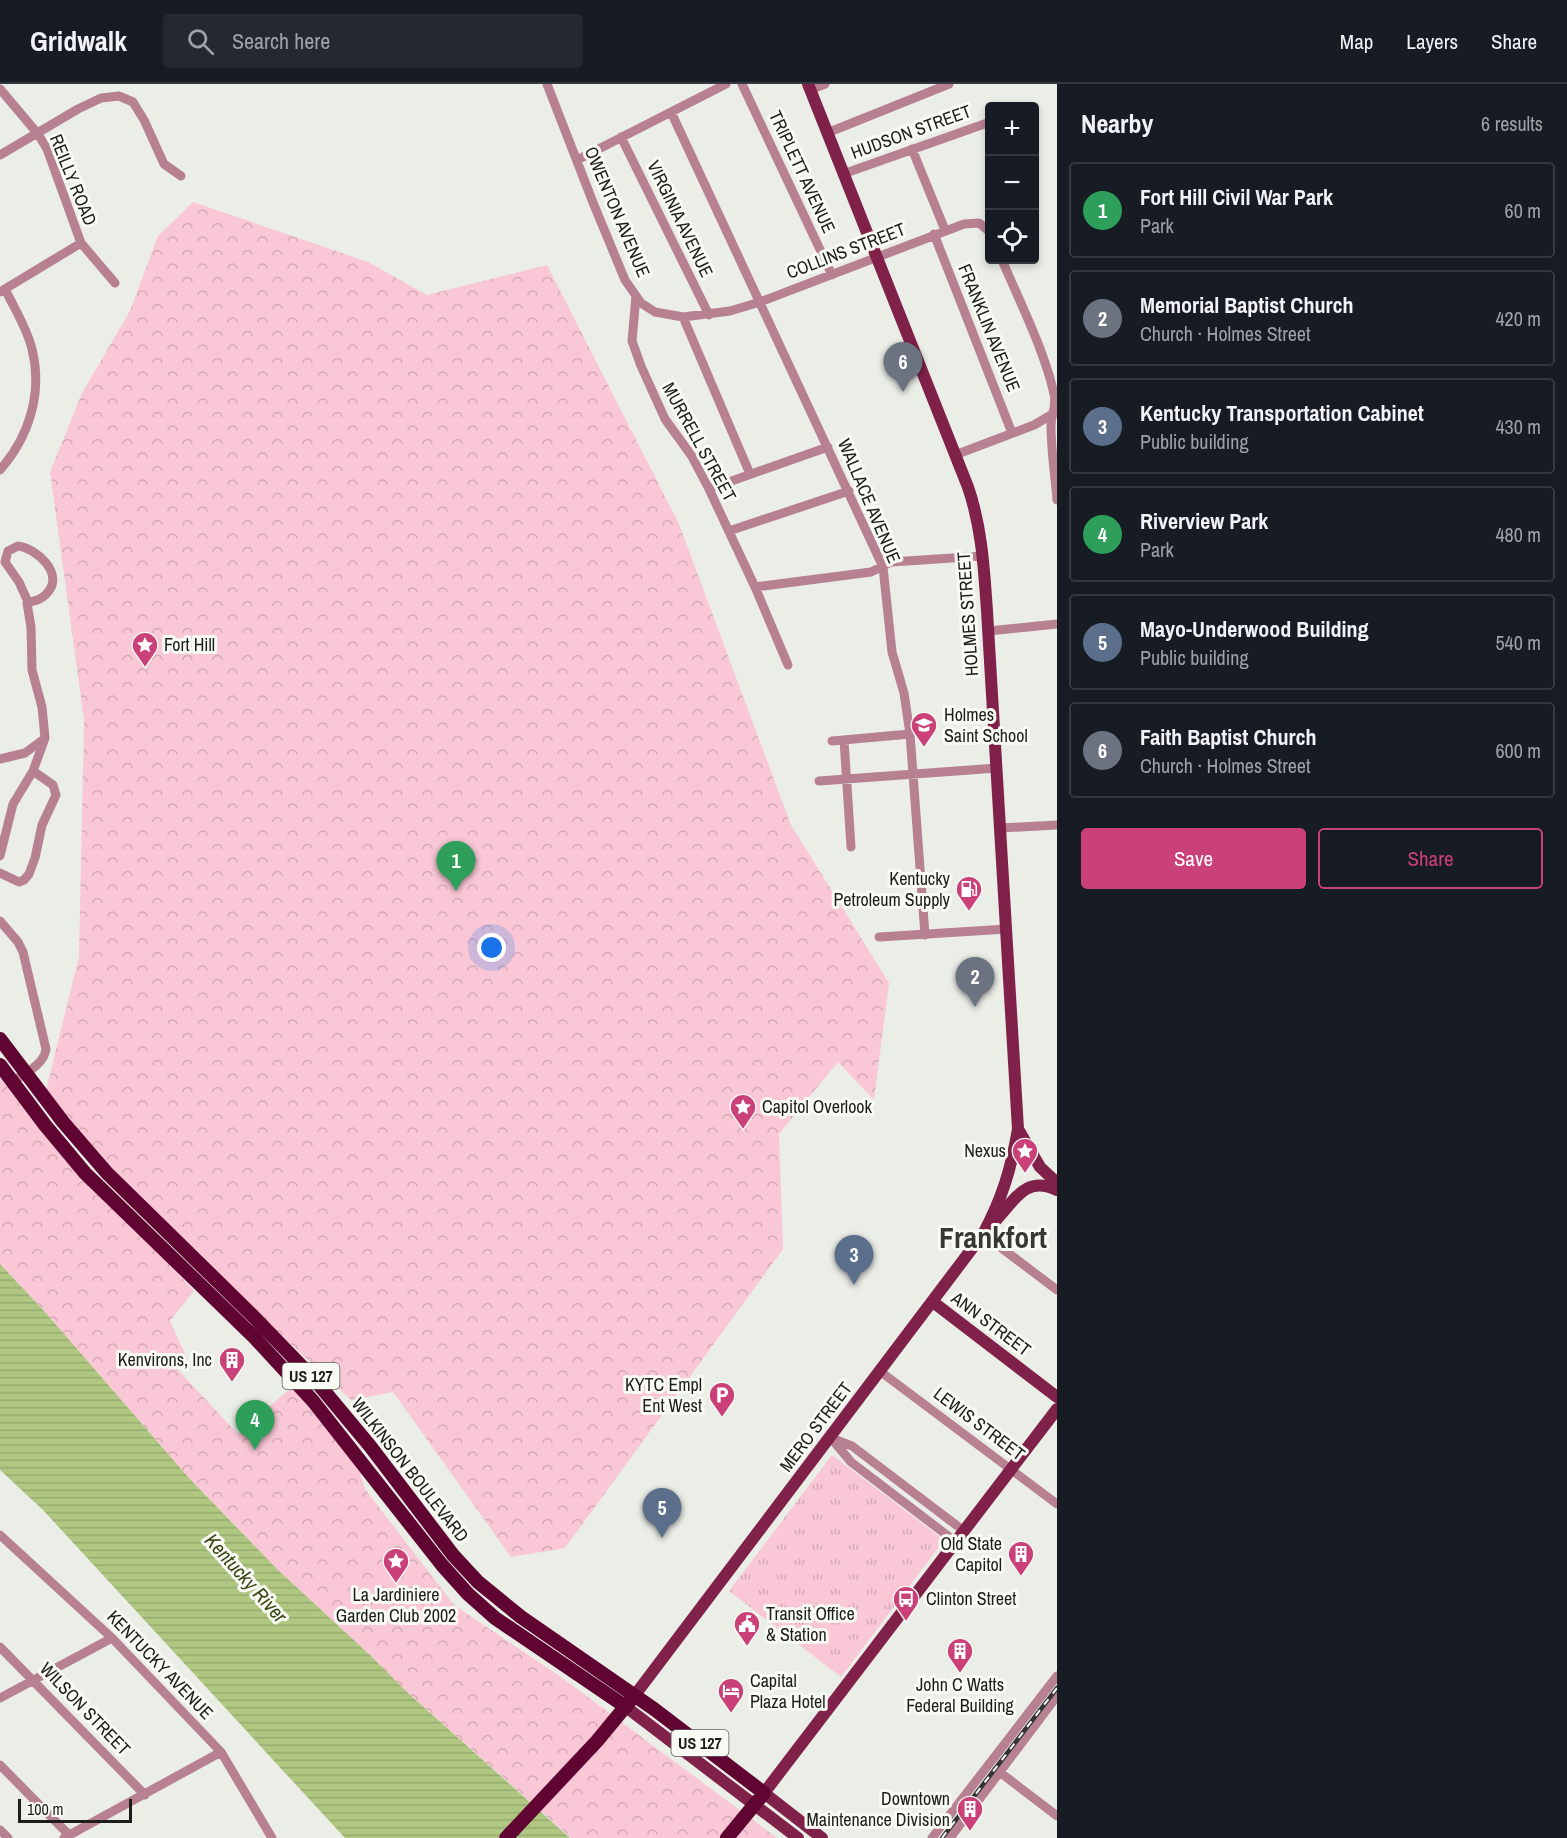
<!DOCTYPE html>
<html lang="en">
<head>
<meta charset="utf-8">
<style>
  body { margin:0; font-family:"Archivo Narrow",sans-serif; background:#242831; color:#f1f3f6 }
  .controls { position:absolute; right:18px; top:18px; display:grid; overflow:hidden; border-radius:6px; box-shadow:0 3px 9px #0003 }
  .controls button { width:54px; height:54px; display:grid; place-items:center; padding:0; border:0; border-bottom:2px solid #363941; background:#171b24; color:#f1f3f6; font:30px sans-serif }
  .scale { position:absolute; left:18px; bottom:15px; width:114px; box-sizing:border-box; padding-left:6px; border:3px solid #1d1d1b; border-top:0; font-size:16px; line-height:21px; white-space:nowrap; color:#1d1d1b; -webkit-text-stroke:4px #f8faf4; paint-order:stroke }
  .you { position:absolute; left:492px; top:864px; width:21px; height:21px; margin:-15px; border:4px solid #fff; border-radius:50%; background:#1a73e8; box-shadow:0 0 0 9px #1a73e833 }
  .badge { display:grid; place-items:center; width:39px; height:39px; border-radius:50%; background:#ca4078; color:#fff; font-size:20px; font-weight:700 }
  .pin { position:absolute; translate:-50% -50px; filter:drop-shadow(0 2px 3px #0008) }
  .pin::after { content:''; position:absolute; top:32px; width:21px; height:18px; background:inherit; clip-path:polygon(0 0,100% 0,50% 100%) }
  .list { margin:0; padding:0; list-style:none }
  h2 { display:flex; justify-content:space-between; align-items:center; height:78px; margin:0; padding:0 24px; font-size:26px }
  h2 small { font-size:20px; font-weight:400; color:#9ea1a6 }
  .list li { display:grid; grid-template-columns:39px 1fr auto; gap:18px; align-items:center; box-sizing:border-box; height:96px; margin:0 12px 12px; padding:0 12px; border:2px solid #363941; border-radius:6px }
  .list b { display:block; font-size:22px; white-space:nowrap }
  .list p { margin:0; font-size:20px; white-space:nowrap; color:#9ea1a6 }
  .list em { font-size:20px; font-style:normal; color:#9ea1a6 }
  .actions { display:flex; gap:12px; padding:18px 24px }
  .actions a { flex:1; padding:14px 0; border:2px solid #ca4078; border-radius:6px; text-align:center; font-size:21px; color:#ca4078 }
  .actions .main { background:#ca4078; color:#fff }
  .icon { flex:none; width:33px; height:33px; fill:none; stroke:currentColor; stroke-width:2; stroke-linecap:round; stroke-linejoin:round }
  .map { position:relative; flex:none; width:1057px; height:1754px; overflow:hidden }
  header { display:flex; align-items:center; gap:36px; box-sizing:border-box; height:84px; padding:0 30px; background:#171b24; border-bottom:2px solid #363941 }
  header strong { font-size:28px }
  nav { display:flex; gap:33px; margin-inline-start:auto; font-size:21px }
  .search { width:420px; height:54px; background:#242831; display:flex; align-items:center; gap:15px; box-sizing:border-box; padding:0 21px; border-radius:6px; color:#9ea1a6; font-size:22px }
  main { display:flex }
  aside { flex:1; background:#171b24 }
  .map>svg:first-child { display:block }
  .grass { fill:url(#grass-tufts) }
  .park { fill:url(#park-crowns) }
  .water { fill:url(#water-rules) }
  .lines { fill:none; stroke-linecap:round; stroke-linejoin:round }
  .minor { stroke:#b78191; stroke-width:9 }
  .major { stroke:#802149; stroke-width:12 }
  .highway { stroke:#600431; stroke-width:14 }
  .rail-casing { stroke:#343532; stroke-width:4.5 }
  .rail { stroke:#f8faf4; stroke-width:2; stroke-dasharray:7; stroke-linecap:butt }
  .labels { text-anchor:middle; stroke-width:6; stroke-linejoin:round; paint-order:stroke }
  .shield { fill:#f8faf4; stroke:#5f5f5c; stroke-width:1.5 }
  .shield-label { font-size:16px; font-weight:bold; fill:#1d1d1b }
  .street-label { font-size:18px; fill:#1d1d1b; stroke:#f8faf4 }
  .poi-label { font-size:18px; fill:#1d1d1b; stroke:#f8faf4; text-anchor:start }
  .water-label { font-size:20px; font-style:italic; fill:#384714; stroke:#f8faf4 }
  .town-label { font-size:30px; font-weight:bold; fill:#373834; stroke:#f8faf4 }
</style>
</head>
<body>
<header>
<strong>Gridwalk</strong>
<div class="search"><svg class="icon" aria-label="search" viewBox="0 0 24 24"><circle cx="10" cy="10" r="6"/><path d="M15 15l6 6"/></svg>Search here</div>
<nav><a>Map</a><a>Layers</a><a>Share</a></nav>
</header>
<main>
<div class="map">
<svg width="1057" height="1754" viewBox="0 0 1057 1754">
  <defs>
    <pattern id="grass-tufts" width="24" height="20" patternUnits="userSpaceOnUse" patternTransform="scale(1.5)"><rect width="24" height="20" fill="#f9c7d6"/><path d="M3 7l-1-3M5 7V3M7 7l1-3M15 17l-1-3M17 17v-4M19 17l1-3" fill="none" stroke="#d5aab7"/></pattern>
    <pattern id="park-crowns" width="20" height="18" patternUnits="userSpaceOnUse" patternTransform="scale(1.5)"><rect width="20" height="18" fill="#f9c7d6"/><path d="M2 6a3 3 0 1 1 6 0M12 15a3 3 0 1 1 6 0" fill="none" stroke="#d5aab7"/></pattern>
    <pattern id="water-rules" width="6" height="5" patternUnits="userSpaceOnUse" patternTransform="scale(1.5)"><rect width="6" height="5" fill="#afc781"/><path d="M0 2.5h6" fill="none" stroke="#96aa6f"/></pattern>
  </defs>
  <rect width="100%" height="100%" fill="#ebede7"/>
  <path class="grass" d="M832,1371l112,85 -103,137 -112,-86z"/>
  <path class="park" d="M193,118l175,60 59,33 120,-30 132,259 112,301 98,158 -15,117 -36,-38 -59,72 4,115 -218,299 -54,9 -118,-165 -42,8 -237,-220 -70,-82 35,-141 5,-237 -34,-248 32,-79 48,-82 28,-75z
    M0,994l194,213 -24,30 17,37 -10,11 61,65 55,-48 65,80 7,23 89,116 107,72 216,161h-206l-163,-145 -37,-37 -93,-86 -90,-93 -143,-165 -45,-48z"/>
  <path class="water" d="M0,1180l45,48 143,165 90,93 93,86 37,37 162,145h-225l-302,-328 -43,-40z"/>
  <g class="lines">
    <path class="minor" d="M547,0l47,121 31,75 16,23 14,9 28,5 47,-6 30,-9 204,-78 15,-1 11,9
      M742,0l90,191
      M0,5l38,45 9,15 34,94 34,40
      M810,6l15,-6
      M671,28l212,455 9,85 12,41 6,41 15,201
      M827,49l122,-49
      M621,53l88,178
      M912,65l33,81
      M0,71l78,-46 23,-11 18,-2 14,6 11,18 20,44 17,12
      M577,76l149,-76
      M843,90l147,-52
      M934,150l78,199
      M1002,176c17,40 43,92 52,134 3,12 -3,20 -3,32 0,24 4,49 6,74
      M0,208l81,-49
      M636,212l-4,45 9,25 24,53 26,36 18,34 46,98 33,78
      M683,233l67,157
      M955,371l79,-30 17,-10
      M0,386c29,-33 43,-77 32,-121 -5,-21 -18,-41 -27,-60
      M709,405l119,-42
      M729,447l120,-40
      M755,503l116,-15 20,-10 92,-6
      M988,547l69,-7
      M844,656l7,107
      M832,657l78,-7
      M0,675l25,-6 19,-14
      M819,697l178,-13
      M1001,744l56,-3
      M0,772l13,-52 20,-33 12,-33 -3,-31 -10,-37 -1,-43 -4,-24 1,-1 -9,-20 -14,-20 3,-11 10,-5c18,2 46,27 30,46 -5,7 -13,9 -21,11
      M0,789l19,9 5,-2 5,-6 6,-16 7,-33 14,-30 -3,-10 -20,-14
      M0,837l18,21 5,10 23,97c-2,16 -21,24 -34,33
      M879,853l128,-8
      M983,1150l74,56
      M881,1288l176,132
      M831,1354l21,8 112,85
      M831,1354l20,24 105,80
      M0,1451l112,103 109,114 51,86
      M0,1563l145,148
      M0,1614l112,-60
      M0,1681l69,70
      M997,1686l60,46
      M0,1746l8,8
      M64,1754l157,-86
      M932,1754l125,-162
      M950,1754l107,-142"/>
    <path class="major" d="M1018,1045l22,38 17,16
      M996,1136c19,-20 30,-45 61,-30
      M933,1218l124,95
      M635,1611l348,-461c19,-35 28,-65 35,-105l-31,-518c-3,-42 -5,-83 -19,-124l-160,-403
      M626,1623l172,131
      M822,1754l-58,-45 293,-384"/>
    <path class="highway" d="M0,955l63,83 44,51 146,143 62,64 55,66 83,109 25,27 43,35 133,92 110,84 -37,45
      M0,981l45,60 40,48 169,164 59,64 129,164 26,29 27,24 131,89
      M506,1754l91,-97 33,-40"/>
    <g class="rail-casing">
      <path id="rail" d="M942,1754l115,-150"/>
    </g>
    <use href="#rail" class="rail"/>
  </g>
  <defs>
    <g id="sight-pin" transform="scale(1.35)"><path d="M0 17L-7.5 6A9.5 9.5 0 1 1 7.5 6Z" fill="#ca4078" stroke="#f8faf4"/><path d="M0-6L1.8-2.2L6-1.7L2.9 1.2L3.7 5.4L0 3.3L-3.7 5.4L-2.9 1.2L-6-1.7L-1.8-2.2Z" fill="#fff"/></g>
    <g id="school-pin" transform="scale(1.35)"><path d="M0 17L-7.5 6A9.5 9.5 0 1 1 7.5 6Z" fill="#ca4078" stroke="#f8faf4"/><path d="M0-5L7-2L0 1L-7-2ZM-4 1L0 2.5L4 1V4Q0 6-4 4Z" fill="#fff"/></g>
    <g id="fuel-pin" transform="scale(1.35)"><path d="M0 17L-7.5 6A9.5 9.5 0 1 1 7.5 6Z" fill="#ca4078" stroke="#f8faf4"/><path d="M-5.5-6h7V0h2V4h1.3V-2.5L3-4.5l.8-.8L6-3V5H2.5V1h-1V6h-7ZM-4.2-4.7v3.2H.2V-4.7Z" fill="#fff"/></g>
    <g id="building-pin" transform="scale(1.35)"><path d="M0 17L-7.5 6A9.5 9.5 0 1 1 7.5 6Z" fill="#ca4078" stroke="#f8faf4"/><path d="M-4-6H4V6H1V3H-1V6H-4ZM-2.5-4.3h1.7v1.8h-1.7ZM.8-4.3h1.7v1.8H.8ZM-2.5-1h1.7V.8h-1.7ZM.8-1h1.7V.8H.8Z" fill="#fff"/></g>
    <g id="parking-pin" transform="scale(1.35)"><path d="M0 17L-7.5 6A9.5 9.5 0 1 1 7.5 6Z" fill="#ca4078" stroke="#f8faf4"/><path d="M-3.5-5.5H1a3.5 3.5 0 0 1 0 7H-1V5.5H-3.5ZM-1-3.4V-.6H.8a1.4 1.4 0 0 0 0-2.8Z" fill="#fff"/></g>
    <g id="bus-pin" transform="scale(1.35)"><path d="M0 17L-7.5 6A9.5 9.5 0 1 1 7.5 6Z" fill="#ca4078" stroke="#f8faf4"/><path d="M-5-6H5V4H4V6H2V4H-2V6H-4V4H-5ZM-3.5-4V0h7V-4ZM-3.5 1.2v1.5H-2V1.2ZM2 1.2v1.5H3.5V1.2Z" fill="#fff"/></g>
    <g id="civic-pin" transform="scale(1.35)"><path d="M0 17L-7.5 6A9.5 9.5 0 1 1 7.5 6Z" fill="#ca4078" stroke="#f8faf4"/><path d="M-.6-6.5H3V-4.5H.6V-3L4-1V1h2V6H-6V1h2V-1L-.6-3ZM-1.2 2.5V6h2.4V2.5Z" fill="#fff"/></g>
    <g id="hotel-pin" transform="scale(1.35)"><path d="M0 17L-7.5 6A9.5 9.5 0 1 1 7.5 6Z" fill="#ca4078" stroke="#f8faf4"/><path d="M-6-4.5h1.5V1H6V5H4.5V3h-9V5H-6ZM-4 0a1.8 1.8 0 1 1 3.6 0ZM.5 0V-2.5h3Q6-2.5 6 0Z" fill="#fff"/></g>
  </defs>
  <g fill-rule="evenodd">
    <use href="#sight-pin" x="145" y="561"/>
    <use href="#school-pin" x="924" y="641"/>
    <use href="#fuel-pin" x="969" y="805"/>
    <use href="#sight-pin" x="743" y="1023"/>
    <use href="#sight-pin" x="1025" y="1067"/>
    <use href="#building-pin" x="232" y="1276"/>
    <use href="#parking-pin" x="722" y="1311"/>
    <use href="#building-pin" x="1021" y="1470"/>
    <use href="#sight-pin" x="396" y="1477"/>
    <use href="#bus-pin" x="906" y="1515"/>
    <use href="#civic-pin" x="747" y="1540"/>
    <use href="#building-pin" x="960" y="1567"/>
    <use href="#hotel-pin" x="731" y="1607"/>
    <use href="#building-pin" x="970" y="1725"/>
  </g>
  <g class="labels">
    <g class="shield">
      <rect x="282.5" y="1279" width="57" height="26" rx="4.5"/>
      <rect x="671.5" y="1646" width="57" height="26" rx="4.5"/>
    </g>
    <g class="shield-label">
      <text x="311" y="1298">US 127</text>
      <text x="700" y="1665">US 127</text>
    </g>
    <g class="street-label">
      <text transform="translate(911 48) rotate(-20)" y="6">HUDSON STREET</text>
      <text transform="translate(802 88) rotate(65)" y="6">TRIPLETT AVENUE</text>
      <text transform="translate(73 96) rotate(68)" y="6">REILLY ROAD</text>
      <text transform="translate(617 128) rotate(67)" y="6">OWENTON AVENUE</text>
      <text transform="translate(680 135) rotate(64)" y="6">VIRGINIA AVENUE</text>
      <text transform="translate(846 167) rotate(-21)" y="6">COLLINS STREET</text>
      <text transform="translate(989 244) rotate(68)" y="6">FRANKLIN AVENUE</text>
      <text transform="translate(699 358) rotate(61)" y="6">MURRELL STREET</text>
      <text transform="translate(869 417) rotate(67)" y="6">WALLACE AVENUE</text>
      <text transform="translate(968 530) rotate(-94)" y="6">HOLMES STREET</text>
      <text transform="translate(991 1240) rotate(37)" y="6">ANN STREET</text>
      <text transform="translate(979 1340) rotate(37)" y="6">LEWIS STREET</text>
      <text transform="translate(816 1343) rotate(-53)" y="6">MERO STREET</text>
      <text transform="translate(410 1386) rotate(52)" y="6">WILKINSON BOULEVARD</text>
      <text transform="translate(160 1581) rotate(46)" y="6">KENTUCKY AVENUE</text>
      <text transform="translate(85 1625) rotate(46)" y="6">WILSON STREET</text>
    </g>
    <g class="poi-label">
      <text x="164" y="567">Fort Hill</text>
      <text x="944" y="637">Holmes<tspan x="944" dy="21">Saint School</tspan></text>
      <text x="950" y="801" text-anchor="end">Kentucky<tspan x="950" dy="21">Petroleum Supply</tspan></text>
      <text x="762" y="1029">Capitol Overlook</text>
      <text x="1006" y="1073" text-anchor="end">Nexus</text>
      <text x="212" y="1282" text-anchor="end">Kenvirons, Inc</text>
      <text x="702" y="1307" text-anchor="end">KYTC Empl<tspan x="702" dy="21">Ent West</tspan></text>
      <text x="1002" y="1466" text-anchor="end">Old State<tspan x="1002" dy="21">Capitol</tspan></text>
      <text x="396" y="1517" text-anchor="middle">La Jardiniere<tspan x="396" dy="21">Garden Club 2002</tspan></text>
      <text x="926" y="1521">Clinton Street</text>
      <text x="766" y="1536">Transit Office<tspan x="766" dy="21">&amp; Station</tspan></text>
      <text x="750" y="1603">Capital<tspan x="750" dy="21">Plaza Hotel</tspan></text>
      <text x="960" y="1607" text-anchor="middle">John C Watts<tspan x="960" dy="21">Federal Building</tspan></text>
      <text x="950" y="1721" text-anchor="end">Downtown<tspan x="950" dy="21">Maintenance Division</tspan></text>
    </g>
    <g class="water-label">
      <text transform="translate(246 1494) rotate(48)" y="7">Kentucky River</text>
    </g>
    <g class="town-label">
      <text x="993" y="1164">Frankfort</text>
    </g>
  </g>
</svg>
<div class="controls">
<button>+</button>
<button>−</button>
<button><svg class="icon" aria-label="locate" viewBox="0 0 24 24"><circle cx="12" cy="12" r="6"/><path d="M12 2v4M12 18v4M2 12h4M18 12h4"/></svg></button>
</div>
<div class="scale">100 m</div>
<div class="you"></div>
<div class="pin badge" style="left:456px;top:807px;background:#2e9e5b">1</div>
<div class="pin badge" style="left:975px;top:923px;background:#6b7280">2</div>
<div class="pin badge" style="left:854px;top:1201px;background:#5c6f8a">3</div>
<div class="pin badge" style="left:255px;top:1366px;background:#2e9e5b">4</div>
<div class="pin badge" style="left:662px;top:1454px;background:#5c6f8a">5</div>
<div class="pin badge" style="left:903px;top:308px;background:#6b7280">6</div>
</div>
<aside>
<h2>Nearby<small>6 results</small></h2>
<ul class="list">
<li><span class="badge" style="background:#2e9e5b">1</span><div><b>Fort Hill Civil War Park</b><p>Park</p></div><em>60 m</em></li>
<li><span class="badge" style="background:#6b7280">2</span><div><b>Memorial Baptist Church</b><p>Church · Holmes Street</p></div><em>420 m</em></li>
<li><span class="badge" style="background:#5c6f8a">3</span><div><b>Kentucky Transportation Cabinet</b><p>Public building</p></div><em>430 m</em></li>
<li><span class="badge" style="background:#2e9e5b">4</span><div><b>Riverview Park</b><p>Park</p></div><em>480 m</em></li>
<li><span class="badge" style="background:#5c6f8a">5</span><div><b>Mayo-Underwood Building</b><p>Public building</p></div><em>540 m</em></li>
<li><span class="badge" style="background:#6b7280">6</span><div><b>Faith Baptist Church</b><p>Church · Holmes Street</p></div><em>600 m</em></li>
</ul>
<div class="actions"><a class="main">Save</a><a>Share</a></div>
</aside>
</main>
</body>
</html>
